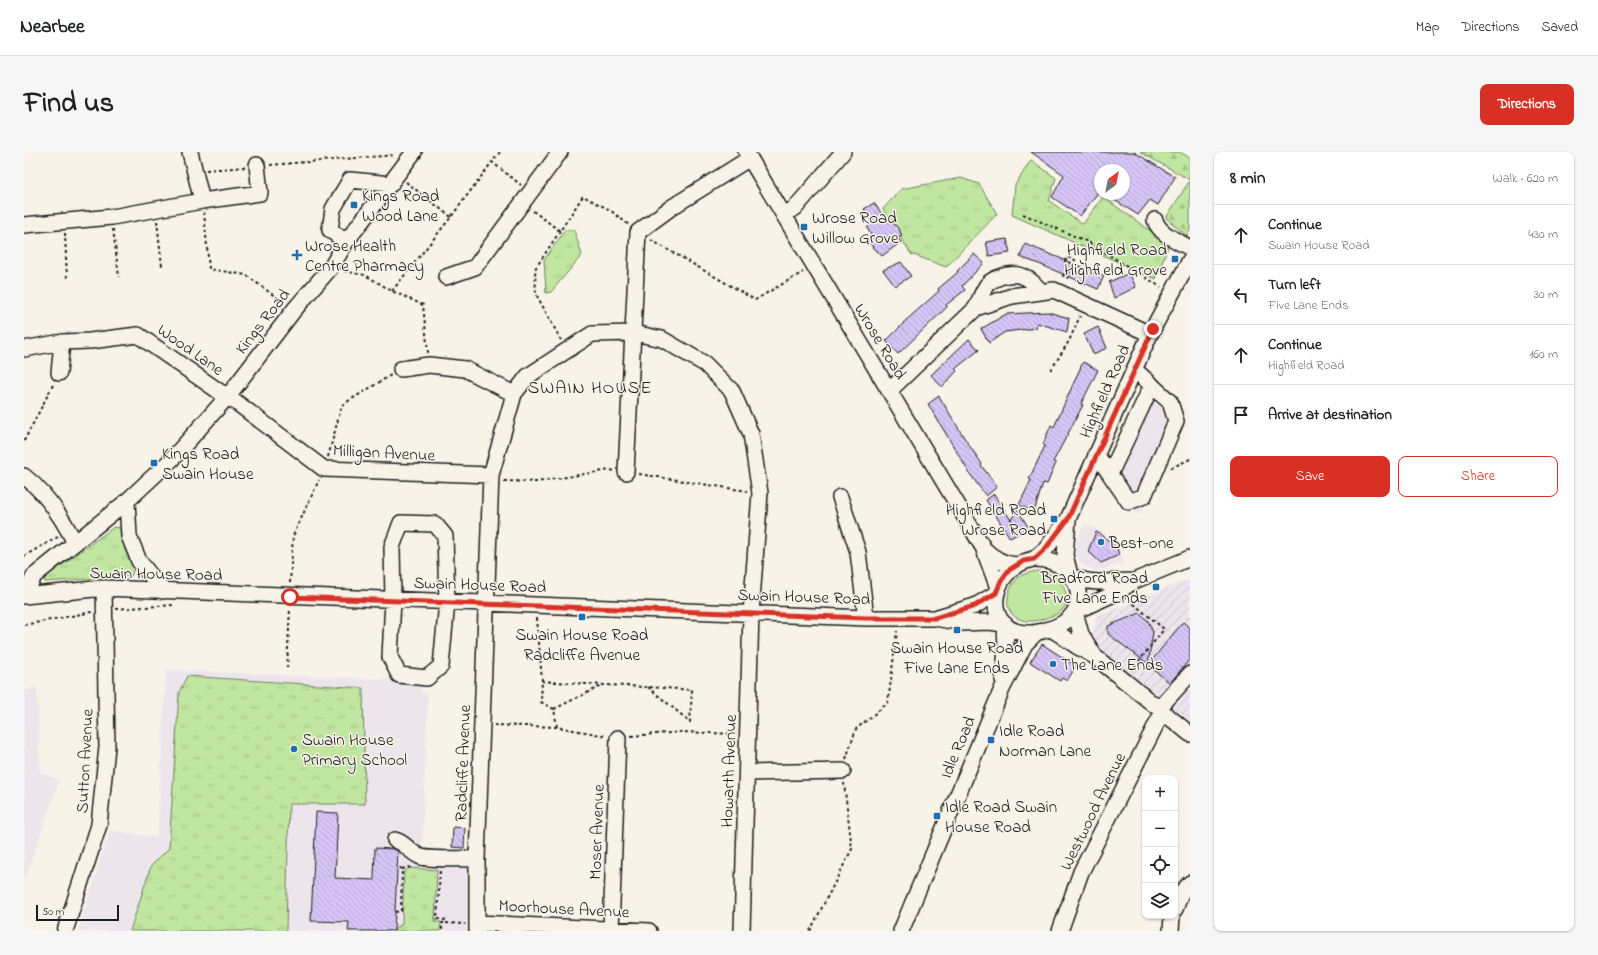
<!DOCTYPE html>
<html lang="en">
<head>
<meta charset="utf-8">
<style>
  body { margin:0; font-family:"Indie Flower",sans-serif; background:#f6f6f6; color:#202124 }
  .controls { position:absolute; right:12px; bottom:12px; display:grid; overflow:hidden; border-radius:8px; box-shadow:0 1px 3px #0004 }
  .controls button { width:36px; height:36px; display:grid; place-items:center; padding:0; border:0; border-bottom:1px solid #e0e0e0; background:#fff; color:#202124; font:20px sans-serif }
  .compass { position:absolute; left:1070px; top:12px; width:36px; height:36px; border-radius:50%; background:#fff; box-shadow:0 1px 3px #0004; rotate:32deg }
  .scale { position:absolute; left:12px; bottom:10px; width:83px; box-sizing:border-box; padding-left:4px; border:2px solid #1c1c1c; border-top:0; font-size:11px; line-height:14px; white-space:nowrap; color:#1c1c1c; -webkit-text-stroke:3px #f7f3e8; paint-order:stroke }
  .stop { position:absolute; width:12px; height:12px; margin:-9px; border:3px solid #d93025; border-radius:50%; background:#fff }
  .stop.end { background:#d93025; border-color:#fff; box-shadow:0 1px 4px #0008 }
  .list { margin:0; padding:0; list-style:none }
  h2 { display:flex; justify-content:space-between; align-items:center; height:52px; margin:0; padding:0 16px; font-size:17px }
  h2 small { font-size:13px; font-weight:400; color:#757577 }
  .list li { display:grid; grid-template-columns:26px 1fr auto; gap:12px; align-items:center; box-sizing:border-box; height:60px; padding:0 16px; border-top:1px solid #e0e0e0 }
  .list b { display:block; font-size:15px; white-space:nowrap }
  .list p { margin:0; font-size:13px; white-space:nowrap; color:#757577 }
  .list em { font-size:13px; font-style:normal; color:#757577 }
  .actions { display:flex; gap:8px; padding:12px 16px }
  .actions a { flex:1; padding:9px 0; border:1px solid #d93025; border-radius:8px; text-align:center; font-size:14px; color:#d93025 }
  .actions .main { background:#d93025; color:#fff }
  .icon { flex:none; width:22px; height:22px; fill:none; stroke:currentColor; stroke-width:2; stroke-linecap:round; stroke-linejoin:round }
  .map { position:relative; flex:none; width:1166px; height:779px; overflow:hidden; border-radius:8px }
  header { display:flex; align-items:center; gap:24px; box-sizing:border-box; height:56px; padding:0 20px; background:#fff; border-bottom:1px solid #e0e0e0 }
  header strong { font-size:19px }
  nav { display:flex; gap:22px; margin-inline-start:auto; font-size:14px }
  .intro { display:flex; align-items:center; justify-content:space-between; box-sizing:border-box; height:96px; padding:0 24px }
  h1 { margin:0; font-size:28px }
  .button { padding:10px 18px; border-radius:8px; background:#d93025; color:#fff; font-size:14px; font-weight:700 }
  main { display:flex; gap:24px; padding:0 24px }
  aside { flex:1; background:#fff; border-radius:8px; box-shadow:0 1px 3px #0004 }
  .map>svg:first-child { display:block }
  .built { fill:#ede5ec }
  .industrial { fill:url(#industrial-furrows) }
  .grass { fill:url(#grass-tufts); stroke:#6e815e }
  .forest { fill:url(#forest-firs); stroke:#6e815e }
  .garden { fill:#c1e6a1; stroke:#6e815e }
  .building { fill:url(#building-back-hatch); stroke:#1c1c1c }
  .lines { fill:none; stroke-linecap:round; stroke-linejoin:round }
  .minor-casing { stroke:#1c1c1c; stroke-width:18 }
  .path { stroke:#1c1c1c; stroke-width:2; stroke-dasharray:3 3; stroke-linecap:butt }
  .minor { stroke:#f7f3e8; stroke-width:15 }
  .route { stroke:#d93025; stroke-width:5 }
  .poi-dot { fill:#1f6fb2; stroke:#f7f3e8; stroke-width:1.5 }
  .labels { text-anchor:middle; stroke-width:3; stroke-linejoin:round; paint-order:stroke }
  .poi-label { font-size:17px; fill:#1c1c1c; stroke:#f7f3e8; text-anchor:start }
  .street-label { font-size:17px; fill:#1c1c1c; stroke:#f7f3e8 }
  .neighbourhood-label { font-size:18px; letter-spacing:1px; fill:#1c1c1c; stroke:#f7f3e8 }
</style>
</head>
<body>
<header>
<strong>Nearbee</strong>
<nav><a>Map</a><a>Directions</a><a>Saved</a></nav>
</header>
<div class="intro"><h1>Find us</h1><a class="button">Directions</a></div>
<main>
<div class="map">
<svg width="1166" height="779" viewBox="0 0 1166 779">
  <defs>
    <pattern id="industrial-furrows" width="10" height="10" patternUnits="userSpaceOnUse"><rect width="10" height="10" fill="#ede5ec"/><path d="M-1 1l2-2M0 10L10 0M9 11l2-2" fill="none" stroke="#cbc4ca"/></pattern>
    <pattern id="grass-tufts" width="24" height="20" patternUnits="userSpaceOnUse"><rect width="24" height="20" fill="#c1e6a1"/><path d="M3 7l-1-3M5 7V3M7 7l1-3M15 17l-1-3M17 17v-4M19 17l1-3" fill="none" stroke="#a5c58a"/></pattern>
    <pattern id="forest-firs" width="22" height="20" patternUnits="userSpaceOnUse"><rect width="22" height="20" fill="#c1e6a1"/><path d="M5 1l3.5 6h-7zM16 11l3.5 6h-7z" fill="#a5c58a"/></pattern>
    <pattern id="building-back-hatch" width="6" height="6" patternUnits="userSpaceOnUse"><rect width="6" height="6" fill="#d6c4f5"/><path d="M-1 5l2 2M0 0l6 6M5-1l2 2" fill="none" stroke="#b7a8d1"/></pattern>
  </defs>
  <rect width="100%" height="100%" fill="#f7f3e8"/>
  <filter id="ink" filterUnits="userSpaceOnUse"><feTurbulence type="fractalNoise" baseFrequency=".025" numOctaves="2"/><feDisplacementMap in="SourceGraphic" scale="8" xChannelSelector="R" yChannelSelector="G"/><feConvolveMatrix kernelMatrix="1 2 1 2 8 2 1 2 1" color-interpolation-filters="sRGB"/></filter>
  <g filter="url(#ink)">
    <path class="built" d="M1128,219l32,43 -42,98 -6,2 -27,-39 -4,2z
      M1060,372l13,5 18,13 9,21 -19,6 -11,1 -11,-5 -4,-5 -3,-12 1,-7z
      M142,518l256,11 -1,11 7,1 -6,155 50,2 -2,81h-392l32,-101 47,8z
      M13,535l3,85 19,8 -35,102v-191z"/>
    <path class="industrial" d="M1166,427v142l-96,-75 -1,-12 4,-18z"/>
    <path class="grass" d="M1007,8l25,18 -7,23 34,23 20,-27 66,47 -13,35 -144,-64 3,-30z
      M937,26l18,6 18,30 -51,53 -35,-13 -28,-45 18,-20z
      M541,78h9l8,25 -31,37 -5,1 -2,-33z
      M90,375l7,1 4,22 9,18 -3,8 -86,6 -1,-4z
      M163,524l176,12 2,116h-76l-3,127h-156l21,-65 18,-18 10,-156z
      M385,716l28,2 -2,52h6l-1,9h-46v-2l8,-5 2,-52z"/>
    <path class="forest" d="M1116,0h40l10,6v72l-3,6 -21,-18 24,-38z"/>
    <path class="garden" d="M1014,419c5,1 10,2 15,4 11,7 20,26 7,37 -5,3 -11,5 -17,7 -7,2 -14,3 -21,1 -20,-5 -17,-31 -4,-42 6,-5 13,-6 20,-7z"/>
    <path class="building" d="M1007,0h103l41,25 -17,28 -8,-5 -12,15 -33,-21h19v-24h-24v20l-20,26 -28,-19 12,-22z
      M850,51l13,18 6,2 6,6 3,7 -4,2 3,4 -19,14 -15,-15 4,-6 -4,-7 5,-5 -8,-14z
      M983,87l3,14 -21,3 -3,-14z
      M1001,92l79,32 -6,13 -59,-25 -19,-7z
      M950,102l10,9 -22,23 3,4 -19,15 1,2 -49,47 -12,-13 17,-17v-1l36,-32 -1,-2 20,-17 -1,-1z
      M877,110l10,14 -16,10 -12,-16z
      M1105,121l7,14 -22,11 -5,-16z
      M1024,160l21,6 -2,14 -30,-9 -1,5 -31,4 -16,11 -8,-14 25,-15z
      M1074,175l9,21 -14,6 -9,-20z
      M945,187l10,11 -24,19 2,2 -15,16 -11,-12z
      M1059,210l15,8 -17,34 2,1 -30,57 3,1 -9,21 -4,-1 -9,29 -15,-7 12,-25 -2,-1 16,-33 -2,-2 8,-19 3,2z
      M915,244l26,43 17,25 -1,1 16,22 -11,9 -16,-22 -42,-70z
      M970,342l17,26 6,-11 12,19 -19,10 -24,-38z
      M1072,380l6,3 15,13 2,7 -18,8 -13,-12z
      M1116,461l8,8 5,11 -5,32 -40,-30v-8z
      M1159,470l7,6v31l-20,24 -22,-18z
      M1018,492l34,22 -9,15 -5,-3 -2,3 -30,-19z
      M292,660l22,1 -3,65 39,2 1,-32 18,1 5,2 -4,80h-46l1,-9 -38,-1z
      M429,675l12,1 -1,20 -12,-1z"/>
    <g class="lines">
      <g class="minor-casing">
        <path id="minor" d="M166,0l12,49
          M722,0l238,397c9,9 19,15 32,16
          M760,63l11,-7 48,-56
          M1131,68c4,14 23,21 35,28
          M0,73l88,-8 90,-16 58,-8 -3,-28
          M322,90l-16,-12 3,-21 17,-29 41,4
          M422,125l29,-10 85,-115
          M952,156c3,-7 6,-16 11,-23 4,-5 10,-7 16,-9 17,-5 28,2 38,16
          M0,197l38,-7 28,-1 48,-6 82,57 8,4 96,73 167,6
          M377,217l28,-4 36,4 49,25
          M35,221l3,-31
          M865,239l87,-83 36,-12 42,-6 96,44
          M1072,302l33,48 15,-6 32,-75 -6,-19 -36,-33
          M602,320l12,-240 34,-25 78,-49
          M1086,322l42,-89
          M0,324c22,17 39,43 51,67
          M816,345l18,55 8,66
          M103,349l2,35 10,25 24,30
          M1044,368l-3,35 5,20
          M377,371l34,1 10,12 2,66 -6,64 -14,12 -28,-3 -9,-18 3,-57 -1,-53z
          M960,398l14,38
          M1010,407l12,-10 22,-30 82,-185 40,-74
          M1010,407c46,-1 66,58 12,71 -4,1 -10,3 -15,3 -50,2 -45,-65 3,-74z
          M1048,425c21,8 40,4 62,4
          M0,444l80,-8 762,30h69l28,5 26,-1 15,2
          M1,444l9,-20 93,-75 45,-42 56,-63 66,-86 38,-44 14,-24 68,-90
          M1052,459l40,-18 18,-12 56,-23
          M1051,460l6,22 13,21
          M914,465l37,-11 22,-13
          M1027,477l11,7 16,11 16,9 96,78
          M979,528l3,-30 -1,-26
          M1135,556l31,-34
          M724,621l95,-2
          M371,688c10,2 15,13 26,17 11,3 42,1 56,2
          M1151,757l6,-16 9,-10
          M453,771l172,8
          M41,779l34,-106 8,-78 -3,-159
          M453,779v-72l14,-384 23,-81 14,-18 64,-42 42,-1 28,6 43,25 27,27 19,43 9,59 -9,120 -9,318
          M587,779l7,-193
          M877,779l101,-242 23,-45 11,-11
          M1036,779l21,-59 82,-161
          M1147,779l1,-15"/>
      </g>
      <path class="path" d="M476,0l-8,10 29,23
        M246,13l125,-10
        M182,18l40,-3
        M382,30l45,35
        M509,59l27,20 23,-35 27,14 19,15
        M180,60l5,57 37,6 38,28
        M999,62l65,28 73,45
        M133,69l5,45
        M89,77l6,48
        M536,79l-25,38 1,25 25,46
        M41,81l2,46
        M627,88l104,60 48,-28
        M320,119l21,4 27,16 31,14 5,48
        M1040,122l-1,2 5,2
        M1044,126l7,-18 -8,-3 -2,4 9,3
        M368,139l59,-74 41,-55
        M1027,218l18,-29 11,-25
        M0,289l30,-58
        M304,305l14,-52 49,-30
        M1147,316l19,-9
        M615,322l108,17
        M480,329l33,1 72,-12 6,1
        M0,404l34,-19
        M266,431l3,-47 26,-56
        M1105,448l35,29 -32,41
        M92,457l57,-4
        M513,466l5,63 -1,21 13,7 3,18
        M0,473l68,-13
        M263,516l3,-60
        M518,529c50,4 100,5 150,9l-2,32 -42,-35
        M530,557l47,-23
        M470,573l63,2 50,9
        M607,584l50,-4 55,2
        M822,607l10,-30 32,-26 9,-72
        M378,717l9,-2
        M416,719l-3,48 8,1v3h-3v8
        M371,760l6,-1 1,-42 -5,-3
        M422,771l19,1
        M786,779l42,-82 -8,-66"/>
      <use href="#minor" class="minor"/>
    </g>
  </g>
  <g class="lines" filter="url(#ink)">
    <path class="route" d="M266,445l576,21h69l40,-12 21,-13 5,-12 8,-11 15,-9 10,-2 12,-11 22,-29 85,-190"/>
  </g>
  <g class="poi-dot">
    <rect x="326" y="49" width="8" height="8" rx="2"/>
    <rect x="776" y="71" width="8" height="8" rx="2"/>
    <path d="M271 97h4v4h4v4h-4v4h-4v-4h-4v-4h4z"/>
    <rect x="1147" y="103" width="8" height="8" rx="2"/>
    <rect x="126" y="307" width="8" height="8" rx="2"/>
    <rect x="1026" y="363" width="8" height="8" rx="2"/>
    <circle cx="1077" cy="390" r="4"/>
    <rect x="1128" y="431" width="8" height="8" rx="2"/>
    <rect x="554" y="461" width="8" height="8" rx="2"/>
    <rect x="929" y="474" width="8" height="8" rx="2"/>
    <circle cx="1029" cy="512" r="4"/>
    <rect x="963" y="584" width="8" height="8" rx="2"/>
    <circle cx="270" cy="597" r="4"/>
    <rect x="909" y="660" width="8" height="8" rx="2"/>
  </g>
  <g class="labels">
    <g class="poi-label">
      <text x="338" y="49">Kings Road<tspan x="338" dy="20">Wood Lane</tspan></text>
      <text x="788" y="71">Wrose Road<tspan x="788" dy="20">Willow Grove</tspan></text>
      <text x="281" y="99">Wrose Health<tspan x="281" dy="20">Centre Pharmacy</tspan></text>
      <text x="1143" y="103" text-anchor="end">Highfield Road<tspan x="1143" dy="20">Highfield Grove</tspan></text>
      <text x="138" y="307">Kings Road<tspan x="138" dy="20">Swain House</tspan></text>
      <text x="1022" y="363" text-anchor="end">Highfield Road<tspan x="1022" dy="20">Wrose Road</tspan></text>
      <text x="1085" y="396">Best-one</text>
      <text x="1124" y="431" text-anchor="end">Bradford Road<tspan x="1124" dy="20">Five Lane Ends</tspan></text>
      <text x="558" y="488" text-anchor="middle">Swain House Road<tspan x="558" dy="20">Radcliffe Avenue</tspan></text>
      <text x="933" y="501" text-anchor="middle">Swain House Road<tspan x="933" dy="20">Five Lane Ends</tspan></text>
      <text x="1037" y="518">The Lane Ends</text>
      <text x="975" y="584">Idle Road<tspan x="975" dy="20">Norman Lane</tspan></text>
      <text x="278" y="593">Swain House<tspan x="278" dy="20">Primary School</tspan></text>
      <text x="921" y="660">Idle Road Swain<tspan x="921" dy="20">House Road</tspan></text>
    </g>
    <g class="street-label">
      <text transform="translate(238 169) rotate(-52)" y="6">Kings Road</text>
      <text transform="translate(857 189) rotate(59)" y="6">Wrose Road</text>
      <text transform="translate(167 197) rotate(35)" y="6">Wood Lane</text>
      <text transform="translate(1080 239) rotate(-66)" y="6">Highfield Road</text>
      <text transform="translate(360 300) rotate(3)" y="6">Milligan Avenue</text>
      <text transform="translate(132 421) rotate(1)" y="6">Swain House Road</text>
      <text transform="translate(456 432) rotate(2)" y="6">Swain House Road</text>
      <text transform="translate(780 444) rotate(2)" y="6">Swain House Road</text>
      <text transform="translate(933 595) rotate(-67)" y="6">Idle Road</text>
      <text transform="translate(60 609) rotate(-87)" y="6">Sutton Avenue</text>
      <text transform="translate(438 611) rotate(-88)" y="6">Radcliffe Avenue</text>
      <text transform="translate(704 619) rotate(-88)" y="6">Howarth Avenue</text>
      <text transform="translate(1068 659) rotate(-64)" y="6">Westwood Avenue</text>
      <text transform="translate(572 680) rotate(-88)" y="6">Moser Avenue</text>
      <text transform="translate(540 756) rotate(3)" y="6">Moorhouse Avenue</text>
    </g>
    <g class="neighbourhood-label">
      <text x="566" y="241">SWAIN HOUSE</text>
    </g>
  </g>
</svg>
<div class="controls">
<button>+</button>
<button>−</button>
<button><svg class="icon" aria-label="locate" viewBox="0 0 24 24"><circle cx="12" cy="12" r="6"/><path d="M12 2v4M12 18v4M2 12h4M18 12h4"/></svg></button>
<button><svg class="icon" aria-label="layers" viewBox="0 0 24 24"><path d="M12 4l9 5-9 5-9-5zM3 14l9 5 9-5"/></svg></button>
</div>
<svg class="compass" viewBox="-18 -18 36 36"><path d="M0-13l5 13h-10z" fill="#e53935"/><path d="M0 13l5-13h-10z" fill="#757577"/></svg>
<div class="scale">50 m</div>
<div class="stop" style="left:266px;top:445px"></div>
<div class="stop end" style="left:1129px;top:177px"></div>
</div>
<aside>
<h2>8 min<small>Walk · 620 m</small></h2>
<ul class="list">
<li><svg class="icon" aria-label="ahead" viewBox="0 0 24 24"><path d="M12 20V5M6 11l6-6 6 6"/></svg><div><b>Continue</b><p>Swain House Road</p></div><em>430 m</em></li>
<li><svg class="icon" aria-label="left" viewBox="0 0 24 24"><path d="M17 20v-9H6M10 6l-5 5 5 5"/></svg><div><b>Turn left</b><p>Five Lane Ends</p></div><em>30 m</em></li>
<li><svg class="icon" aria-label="ahead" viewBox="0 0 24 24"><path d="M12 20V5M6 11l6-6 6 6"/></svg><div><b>Continue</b><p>Highfield Road</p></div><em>160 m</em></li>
<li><svg class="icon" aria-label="arrive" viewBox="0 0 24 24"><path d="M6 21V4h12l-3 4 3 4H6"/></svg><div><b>Arrive at destination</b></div></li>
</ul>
<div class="actions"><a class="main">Save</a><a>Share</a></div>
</aside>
</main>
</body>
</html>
